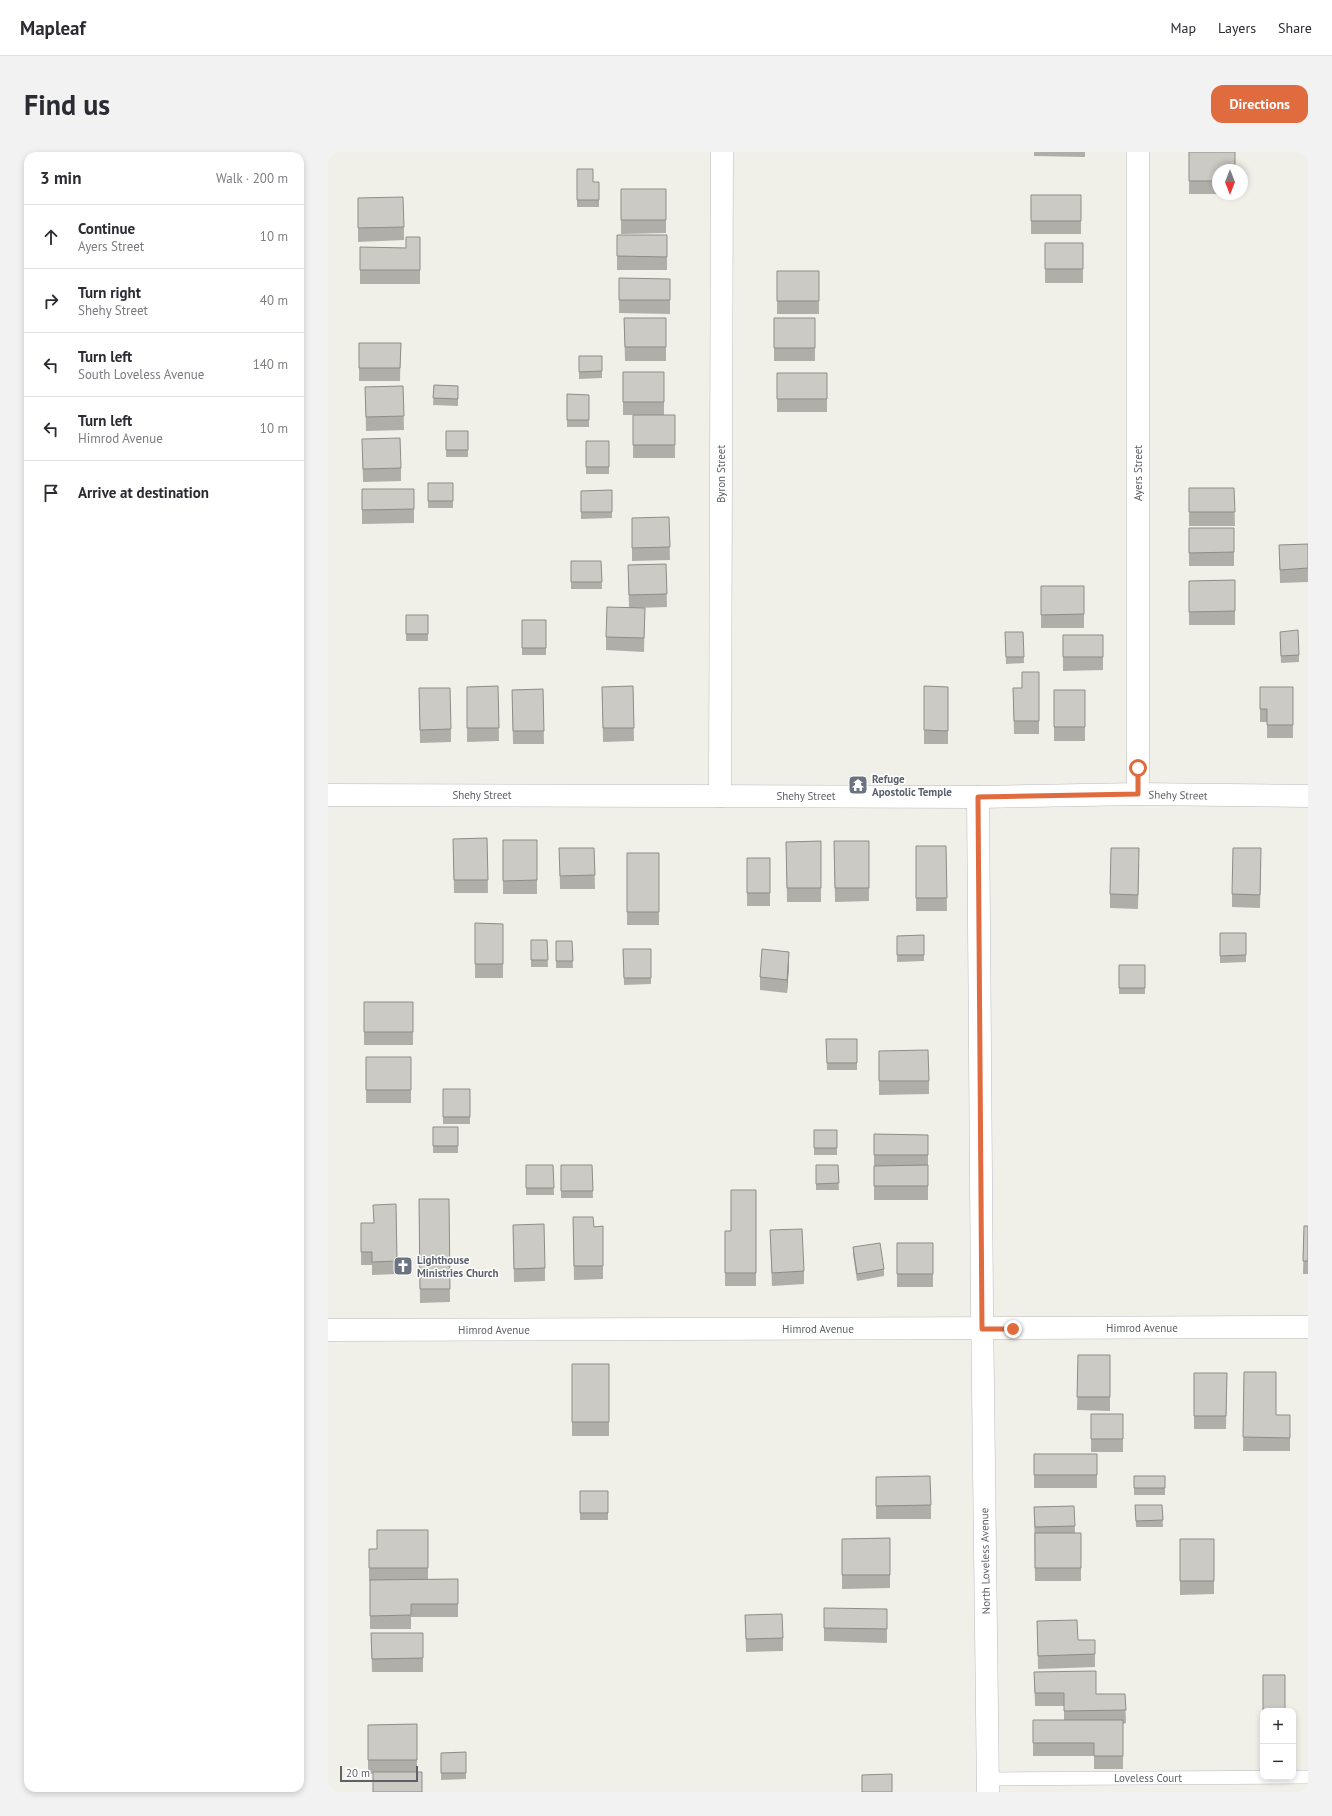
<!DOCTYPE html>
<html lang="en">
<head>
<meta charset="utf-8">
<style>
  body { margin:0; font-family:"PT Sans",sans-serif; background:#f2f2f3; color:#2b2b33 }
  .controls { position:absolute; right:12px; bottom:12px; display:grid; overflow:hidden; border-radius:8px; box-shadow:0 2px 6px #0003 }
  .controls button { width:36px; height:36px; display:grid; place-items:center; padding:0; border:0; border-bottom:1px solid #e1e1e2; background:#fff; color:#2b2b33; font:20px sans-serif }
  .compass { position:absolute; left:884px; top:12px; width:36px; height:36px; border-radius:50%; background:#fff; box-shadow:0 2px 6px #0003; rotate:180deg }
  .scale { position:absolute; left:12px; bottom:10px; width:78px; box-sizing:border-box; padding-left:4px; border:2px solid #5f6167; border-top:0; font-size:11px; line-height:14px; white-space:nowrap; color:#5f6167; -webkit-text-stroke:3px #fff; paint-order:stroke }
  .stop { position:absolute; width:12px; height:12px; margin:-9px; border:3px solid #df6b3e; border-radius:50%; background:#fff }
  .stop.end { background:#df6b3e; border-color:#fff; box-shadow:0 1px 4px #0008 }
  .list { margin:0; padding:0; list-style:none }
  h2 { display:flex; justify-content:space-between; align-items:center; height:52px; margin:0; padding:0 16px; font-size:17px }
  h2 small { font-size:13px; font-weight:400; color:#7c7c81 }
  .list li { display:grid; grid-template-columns:26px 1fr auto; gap:12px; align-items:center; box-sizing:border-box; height:64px; padding:0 16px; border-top:1px solid #e1e1e2 }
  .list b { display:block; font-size:15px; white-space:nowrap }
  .list p { margin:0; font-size:13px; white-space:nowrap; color:#7c7c81 }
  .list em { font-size:13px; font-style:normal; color:#7c7c81 }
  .icon { flex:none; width:22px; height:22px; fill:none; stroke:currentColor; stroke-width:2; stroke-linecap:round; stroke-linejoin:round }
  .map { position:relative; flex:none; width:980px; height:1640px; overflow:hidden; border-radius:12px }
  header { display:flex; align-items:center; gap:24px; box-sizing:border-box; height:56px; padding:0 20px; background:#fff; border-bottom:1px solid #e1e1e2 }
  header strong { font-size:19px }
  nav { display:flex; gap:22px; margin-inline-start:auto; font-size:14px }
  .intro { display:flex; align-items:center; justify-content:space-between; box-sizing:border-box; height:96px; padding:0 24px }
  h1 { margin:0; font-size:28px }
  .button { padding:10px 18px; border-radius:12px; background:#df6b3e; color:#fff; font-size:14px; font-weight:700 }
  main { display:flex; gap:24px; padding:0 24px }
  aside { flex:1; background:#fff; border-radius:12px; box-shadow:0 2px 6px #0003 }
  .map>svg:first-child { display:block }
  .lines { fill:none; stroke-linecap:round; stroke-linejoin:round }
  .service-casing { stroke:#b9bbc0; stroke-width:14 }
  .minor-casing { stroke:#b9bbc0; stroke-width:23 }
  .tertiary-casing { stroke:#b9bbc0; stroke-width:23 }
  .service { stroke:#fff; stroke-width:13 }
  .minor { stroke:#fff; stroke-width:22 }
  .tertiary { stroke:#fff; stroke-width:22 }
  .wall { fill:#afaea9 }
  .shaded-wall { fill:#8f8d89 }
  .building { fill:#cccac4; stroke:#8f8d89 }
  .route { stroke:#df6b3e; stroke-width:5 }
  .labels { text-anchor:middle; stroke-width:3; stroke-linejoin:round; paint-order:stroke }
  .street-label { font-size:11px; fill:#5f6167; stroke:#fff }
  .worship-label { font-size:11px; font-weight:bold; fill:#5b616d; stroke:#fff; text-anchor:start }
</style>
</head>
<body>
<header>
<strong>Mapleaf</strong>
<nav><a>Map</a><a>Layers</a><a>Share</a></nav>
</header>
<div class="intro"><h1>Find us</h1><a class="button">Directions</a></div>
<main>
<aside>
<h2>3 min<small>Walk · 200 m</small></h2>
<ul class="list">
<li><svg class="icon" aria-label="ahead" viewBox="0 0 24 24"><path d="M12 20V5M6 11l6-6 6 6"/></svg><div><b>Continue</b><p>Ayers Street</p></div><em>10 m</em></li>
<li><svg class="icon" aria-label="right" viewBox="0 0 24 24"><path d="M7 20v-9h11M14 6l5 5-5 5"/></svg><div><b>Turn right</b><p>Shehy Street</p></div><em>40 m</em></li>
<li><svg class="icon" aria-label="left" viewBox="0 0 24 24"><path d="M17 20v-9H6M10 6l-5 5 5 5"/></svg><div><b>Turn left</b><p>South Loveless Avenue</p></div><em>140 m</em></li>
<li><svg class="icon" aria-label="left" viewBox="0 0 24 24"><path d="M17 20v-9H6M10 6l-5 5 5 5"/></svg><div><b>Turn left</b><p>Himrod Avenue</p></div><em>10 m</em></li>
<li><svg class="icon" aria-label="arrive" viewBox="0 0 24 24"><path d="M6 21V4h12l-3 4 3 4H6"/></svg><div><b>Arrive at destination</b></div></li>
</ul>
</aside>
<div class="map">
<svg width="980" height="1640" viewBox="0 0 980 1640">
  <rect width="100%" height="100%" fill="#f0f0e8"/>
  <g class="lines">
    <g class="service-casing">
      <path id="service" d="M660,1627l320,-2"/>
    </g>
    <g class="minor-casing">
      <path id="minor" d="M810,642v-642
        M392,644l2,-644
        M650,645l4,509 6,486"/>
    </g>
    <g class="tertiary-casing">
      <path id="tertiary" d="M0,643l650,2 160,-3 170,2
        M0,1178l980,-3"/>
    </g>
    <use href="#service" class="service"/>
    <use href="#minor" class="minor"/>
    <use href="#tertiary" class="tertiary"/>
  </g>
  <path class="wall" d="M706,0h51v5l-51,-1z
    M861,0l29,18v24h17h-46z
    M249,17l16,13h6v25h-22z
    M293,37h45v44l-45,1z
    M703,43h50v39h-50z
    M30,60l46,15v13l-46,2z
    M289,83h50v35h-50z
    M92,85v47h-60v-37l46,1z
    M717,91h38v40h-38z
    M449,119h42v43h-42z
    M342,127v35l-51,-1v-13z
    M296,166h42v43h-41z
    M446,166h41v43h-41z
    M31,191h42l-1,38h-41z
    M251,204h23v22l-23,1z
    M295,220h41v43h11v43h-42v-43h-10z
    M449,221h50v39h-50z
    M106,233l24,1v20l-25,-1z
    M75,234l1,44 -38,1 -1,-44z
    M239,242l22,1v32h-22z
    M118,279h22v26h-22z
    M34,287l39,29v13l-38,1z
    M258,289h23v33h-23z
    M100,331h25v25h-25z
    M861,336h45l1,38h-46z
    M34,337l52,20v14l-52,1z
    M284,338v28l-31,1v-28z
    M341,365l1,43 -38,1v-30z
    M861,376h45v38h-45z
    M980,392v38l-28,1 -1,-38z
    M243,409h30l1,28h-31z
    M338,412l1,43 -31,1h9l-1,44 -38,-2v-13l23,-29 -1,-43z
    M907,428v45h-46v-44z
    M713,434l43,28v14h-43z
    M78,463h22v26h-22z
    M194,468h24v35h-24z
    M677,480h18l1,31 -18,1z
    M735,483h40v35l-40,1z
    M952,486l19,17v7l-18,1z
    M711,520v62h-25l-1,-46h9z
    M170,534l1,55 -32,1v-55z
    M305,534l1,55 -31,1 -1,-55z
    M596,534l24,1v57h-24z
    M932,535h33v51h-26v-16h-7z
    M91,536l32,41v13l-31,1z
    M215,537l1,55h-31l-1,-54z
    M726,538h31v51h-31z
    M159,686l1,55h-34l-1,-54z
    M175,688h34v54h-34z
    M493,689v61h-34l-1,-60z
    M506,689h35v60l-34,1z
    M588,694h30l1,65h-31z
    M231,696h35l1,41h-35z
    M299,701h32v72h-32z
    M419,706h23v48h-23z
    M933,709l-1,47 -28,-1v-13z
    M811,710l-1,47 -28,-1v-14z
    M147,771l28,1v54h-28z
    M892,781h26v29l-26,1z
    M596,783v26l-27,1v-26z
    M203,788h16l1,27h-17z
    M228,789h16l1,27h-17z
    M295,797h28v35l-27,1z
    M461,813l-2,28 -27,-3v-13z
    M791,813h26v29h-26z
    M36,850h49v43h-49z
    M498,887h31v31h-30z
    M551,899l50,30v13l-50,1z
    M38,905h45v46h-45z
    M115,937h27v35h-27z
    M105,975h25v26h-25z
    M486,978h23v25h-23z
    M546,982l54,1v65h-54z
    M198,1013h27l1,30h-28z
    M233,1013h31l1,33h-32z
    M488,1013h22l1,25h-23z
    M428,1038v96h-31v-55h6z
    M91,1047h30l1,103 -30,1z
    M68,1052l1,70 -25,1v-10h-11v-42h13z
    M245,1065l21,10 9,-1v53l-29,1z
    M185,1073l32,43v13l-31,1z
    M976,1074h4v48h-5z
    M442,1078l34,41v13l-32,2z
    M569,1091h36v44h-36z
    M525,1095l31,22v7l-27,5 -4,-27z
    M750,1203h32v56l-33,-1z
    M244,1212h37v72h-37z
    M916,1220l32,43h14v36h-47z
    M866,1221h33l-1,56h-32z
    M763,1262h32v38h-32z
    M706,1302h63v34h-63z
    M806,1324h31v19h-31z
    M548,1325l55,28v14h-55z
    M252,1339h28v29h-28z
    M807,1353h27l1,22h-27z
    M746,1354l1,27h6v48h-46l-1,-74z
    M100,1378v49h30v38h-47v12h-41v-48h-1v-32h8z
    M562,1386v50l-48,1v-50z
    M852,1387h34v55l-34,1z
    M559,1457v34l-63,-2v-13z
    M417,1463l38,23v13l-37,1z
    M709,1469l41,19 17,14v13l-57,2z
    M43,1481h52v39h-51z
    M706,1520l62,22h29l1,29 -3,1v45h-29v-13h-61v-36h31v-14h-29z
    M89,1572v48l-49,2v-49z
    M138,1600v27l-25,1v-27z"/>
  <path class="shaded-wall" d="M461,800v13l-2,28v-13z"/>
  <path class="building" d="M861,0h46v18h-17v11h-29z
    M249,17h16v13h6v18h-22z
    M293,37h45v31h-45z
    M703,43h50v26h-50z
    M75,45l1,30 -46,1v-30z
    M289,83h50v22l-50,-1z
    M78,85h14v33h-60v-23l46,1z
    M717,91h38v26h-38z
    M449,119h42v30h-42z
    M291,126l51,1v21h-51z
    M296,166h42v29h-41z
    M446,166h41v30h-41z
    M31,191h42l-1,25h-41z
    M251,204h23v15l-23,1z
    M295,220h41v30h-41z
    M449,221h50v26h-50z
    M106,233l24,1v13l-25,-1z
    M75,234l1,30 -38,1 -1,-30z
    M239,242l22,1v25h-22z
    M305,263h42v30h-42z
    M118,279h22v19h-22z
    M72,286l1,30 -38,1 -1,-30z
    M258,289h23v26h-23z
    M100,331h25v18h-25z
    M861,336h45l1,24h-46z
    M34,337h52v20l-52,1z
    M284,338v22h-31v-21z
    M341,365l1,30 -38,1v-30z
    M861,376h45v24l-45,1z
    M980,392v24l-28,2 -1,-25z
    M243,409h30l1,21h-31z
    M338,412l1,30 -38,1 -1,-30z
    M907,428v31l-46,1v-31z
    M713,434h43v28l-43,1z
    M279,455l38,1 -1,30 -38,-1z
    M78,463h22v19h-22z
    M194,468h24v28h-24z
    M970,478l1,25 -18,1 -1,-24z
    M677,480h18l1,25h-18z
    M735,483h40v22h-40z
    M694,520h17v49h-25l-1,-33h9z
    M170,534l1,42h-32v-41z
    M305,534l1,42h-31l-1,-41z
    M596,534l24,1v44l-24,-1z
    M932,535h33v38h-26v-16h-7z
    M91,536h31l1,41 -31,1z
    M215,537l1,42h-31l-1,-41z
    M726,538h31v37h-31z
    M159,686l1,42h-34l-1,-41z
    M175,688h34v40l-34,1z
    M493,689v47h-34l-1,-46z
    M506,689h35v47h-34z
    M588,694h30l1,52h-31z
    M231,696h35l1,27 -35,1z
    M783,696h28l-1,47 -28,-1z
    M905,696h28l-1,47 -28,-1z
    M299,701h32v59h-32z
    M419,706h23v35h-23z
    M147,771l28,1v40h-28z
    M892,781h26v22l-26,1z
    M596,783v20h-27v-19z
    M203,788h16l1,20h-17z
    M228,789h16l1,20h-17z
    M295,797h28v29h-27z
    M434,797l27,3 -2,28 -27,-3z
    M791,813h26v23h-26z
    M36,850h49v30h-49z
    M498,887h31v24h-30z
    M600,898l1,31h-50v-30z
    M38,905h45v33h-45z
    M115,937h27v28h-27z
    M105,975h25v19h-25z
    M486,978h23v18h-23z
    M546,982l54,1v20h-54z
    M198,1013h27l1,23h-28z
    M233,1013h31l1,26h-32z
    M488,1013h22l1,18 -23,1z
    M600,1013v21h-54v-20z
    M403,1038h25v83h-31v-42h6z
    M91,1047h30l1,90h-30z
    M68,1052l1,57 -25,1v-10h-11v-29h13l-1,-18z
    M245,1065h20l1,10 9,-1v40h-29z
    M216,1072l1,44 -31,1 -1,-44z
    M976,1074h4v35h-5z
    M474,1077l2,42 -32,2 -2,-43z
    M552,1091l4,26 -27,5 -4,-27z
    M569,1091h36v31h-36z
    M750,1203h32v42h-33z
    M244,1212h37v58h-37z
    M916,1220h32v43h14v23l-47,-1z
    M866,1221h33l-1,43h-32z
    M763,1262h32v25h-32z
    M706,1302h63v21h-63z
    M602,1324l1,29 -55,1v-29z
    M806,1324h31v12h-31z
    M252,1339h28v22h-28z
    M807,1353h27l1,15 -27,1z
    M746,1354l1,20 -40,1 -1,-20z
    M49,1378h51v38h-59v-19h8z
    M707,1381h46v35h-46z
    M562,1386v37h-48v-36z
    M852,1387h34v42h-34z
    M130,1427v25h-47v11l-41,1v-36z
    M496,1456l63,1v20l-63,-1z
    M454,1462l1,24 -37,1 -1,-24z
    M749,1468l1,20h17v14l-57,2 -1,-35z
    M43,1481h52v25l-51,1z
    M768,1519v23h29l1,16 -62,1v-18h-29l-1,-21z
    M935,1523h22v36h-22z
    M705,1568h90v36h-29v-13h-61z
    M89,1572v36h-49v-35z
    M138,1600v21h-25v-20z
    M45,1620h49v20h-49z
    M564,1622v18h-30v-17z"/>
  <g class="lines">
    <path class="route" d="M685,1177h-31l-4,-532 160,-3v-26"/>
  </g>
  <defs>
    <g id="temple-square" transform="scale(1)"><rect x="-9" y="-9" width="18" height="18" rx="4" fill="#6b7280" stroke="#fff"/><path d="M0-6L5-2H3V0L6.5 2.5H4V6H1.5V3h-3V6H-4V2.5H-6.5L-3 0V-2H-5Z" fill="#fff"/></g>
    <g id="church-square" transform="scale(1)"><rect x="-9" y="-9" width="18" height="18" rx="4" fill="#6b7280" stroke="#fff"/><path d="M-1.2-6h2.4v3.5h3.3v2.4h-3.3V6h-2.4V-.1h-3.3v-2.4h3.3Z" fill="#fff"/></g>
  </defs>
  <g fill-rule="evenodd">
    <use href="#temple-square" x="530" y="633"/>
    <use href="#church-square" x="75" y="1114"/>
  </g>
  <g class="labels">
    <g class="street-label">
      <text transform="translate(810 321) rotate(-90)" y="4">Ayers Street</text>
      <text transform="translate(393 322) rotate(-90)" y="4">Byron Street</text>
      <text x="154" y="647">Shehy Street</text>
      <text transform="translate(850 643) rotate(1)" y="4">Shehy Street</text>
      <text x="478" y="648">Shehy Street</text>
      <text x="814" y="1180">Himrod Avenue</text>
      <text x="490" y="1181">Himrod Avenue</text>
      <text x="166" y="1182">Himrod Avenue</text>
      <text transform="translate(657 1409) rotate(-91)" y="4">North Loveless Avenue</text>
      <text x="820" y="1630">Loveless Court</text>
    </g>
    <g class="worship-label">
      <text x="544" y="631">Refuge<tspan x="544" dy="13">Apostolic Temple</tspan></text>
      <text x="89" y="1112">Lighthouse<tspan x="89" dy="13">Ministries Church</tspan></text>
    </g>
  </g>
</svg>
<div class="controls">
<button>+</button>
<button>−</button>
</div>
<svg class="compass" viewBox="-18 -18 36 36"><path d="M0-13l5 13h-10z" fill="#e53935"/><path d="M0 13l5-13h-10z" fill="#7c7c81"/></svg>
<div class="scale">20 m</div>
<div class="stop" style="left:810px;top:616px"></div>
<div class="stop end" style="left:685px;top:1177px"></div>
</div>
</main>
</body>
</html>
